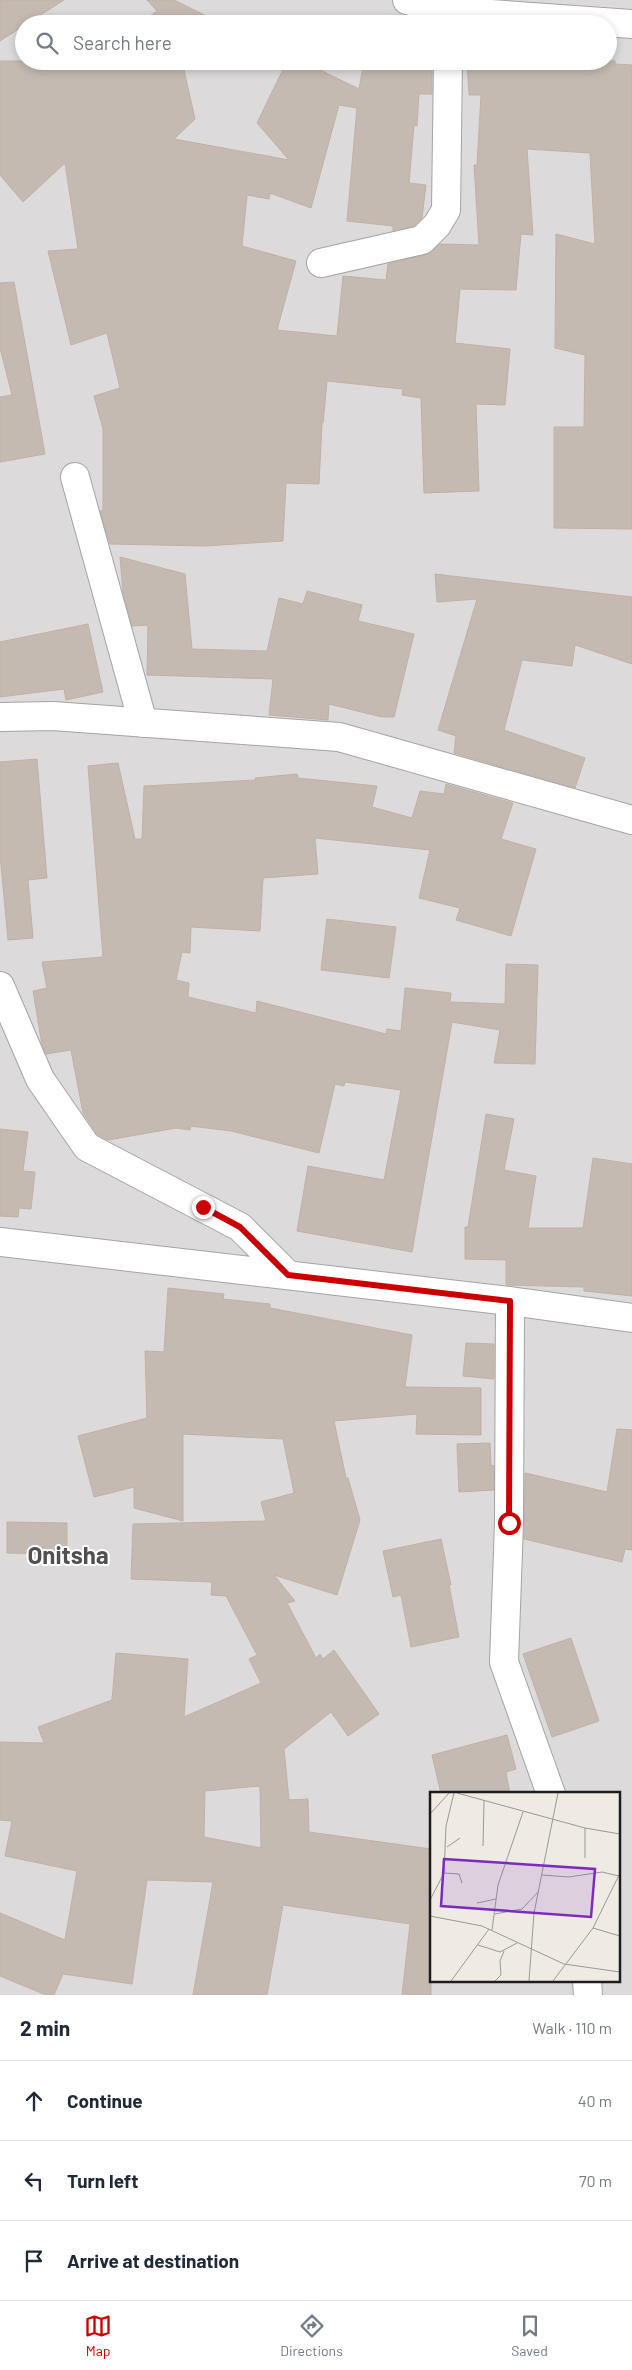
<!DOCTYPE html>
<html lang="en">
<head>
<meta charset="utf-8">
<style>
  body { margin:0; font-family:Barlow,sans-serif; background:#f2f2f3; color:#1f2937 }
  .stop { position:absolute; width:15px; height:15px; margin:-11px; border:4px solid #cb0003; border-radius:50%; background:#fff }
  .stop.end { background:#cb0003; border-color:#fff; box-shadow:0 1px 5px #0008 }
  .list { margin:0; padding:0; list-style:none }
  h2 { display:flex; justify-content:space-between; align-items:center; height:65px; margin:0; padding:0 20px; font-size:21px }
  h2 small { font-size:16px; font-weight:400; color:#747a83 }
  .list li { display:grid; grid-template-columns:32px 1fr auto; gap:15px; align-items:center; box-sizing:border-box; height:80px; padding:0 20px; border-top:1px solid #e0e1e3 }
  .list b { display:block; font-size:19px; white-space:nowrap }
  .list em { font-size:16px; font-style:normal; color:#747a83 }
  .icon { flex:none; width:28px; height:28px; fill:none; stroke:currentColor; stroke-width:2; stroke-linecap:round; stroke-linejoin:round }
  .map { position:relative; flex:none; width:632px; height:1995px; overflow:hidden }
  .search { position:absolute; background:#fff; box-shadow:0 2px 8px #0003; left:15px; right:15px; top:15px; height:55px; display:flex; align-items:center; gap:12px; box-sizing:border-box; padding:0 18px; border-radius:28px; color:#747a83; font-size:19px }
  .sheet { height:305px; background:#fff }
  nav { display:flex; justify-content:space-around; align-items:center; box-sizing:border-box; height:70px; border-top:1px solid #e0e1e3; background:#fff; font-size:14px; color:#747a83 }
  nav a { display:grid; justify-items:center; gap:2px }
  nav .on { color:#cb0003 }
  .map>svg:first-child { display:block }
  .residential { fill:#dcdada; fill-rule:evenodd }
  .building { fill:#c4bab2; stroke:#c2b1a4; fill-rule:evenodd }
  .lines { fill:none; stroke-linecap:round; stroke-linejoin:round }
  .street-casing { stroke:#a4a4a4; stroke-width:30 }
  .street { stroke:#fff; stroke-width:28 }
  .route { stroke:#cb0003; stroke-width:6 }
  .labels { text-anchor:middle; stroke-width:4; stroke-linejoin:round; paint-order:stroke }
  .town-label { font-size:24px; font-weight:bold; fill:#505050; stroke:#fff }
  .inset-road { fill:none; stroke:#9b9994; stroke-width:1 }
  .view { fill:#7b2cbf; fill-opacity:0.15; stroke:#7b2cbf; stroke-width:2.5 }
  .inset-edge { fill:none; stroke:#1d1d1d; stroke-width:2.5 }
</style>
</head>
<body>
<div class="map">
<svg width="632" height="1995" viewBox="0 0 632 1995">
  <rect width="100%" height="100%" fill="#efebe3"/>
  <path class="residential" d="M0,0h632v1995h-632zM24,24h584v37h-584zM431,1794h187v187h-187z"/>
  <path class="building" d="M0,0h64l-64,41z
    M147,0h27l49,24h-84l18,-13z
    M0,61h182l13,58 -21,20 115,21 -32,-37 30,-62h15l57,28 5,-28h68v33h-13l-2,32 -3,-1 -5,58 17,2 -4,33 -8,8 -21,5v-5l-46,-5 10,-113 -18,-3 -28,103 -41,-15 -1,6 -22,-4 -5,51 54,15 -19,69 60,6 6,-60 43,4 2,-16 37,-9 15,-11 39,1 -5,-80h3l4,-70h-12l-2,-34h148v3l17,1v464l-78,-1v-101h30l1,-72 -30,-7 1,-114 39,10 -5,-91 -63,-4 6,86 -12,-1 -5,56 -56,-1 -5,54 55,6 -5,56 -29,-1 3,87 -55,2 -3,-95 -19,-3 1,-6 -76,-8 -4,42h-1l-3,61 -33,-1 -3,58 -78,5 -95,-2 -10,-33 3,-1v-81l-9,-33 26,-8 -13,-55 -36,12 -23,-94 30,-2 -13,-86 -42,39 -23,-27z
    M14,282l31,172 -45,8v-65l12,-2 -12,-47v-65z
    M120,557l65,17 7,75 75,2 12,-53 24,6 4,-13 55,14 -4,16 56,13 -20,83h-12l-53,-13 -1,16 -59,-5 4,-36 -126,-4 1,-50 -16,1 -9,-34z
    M435,574l197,23v67l-57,-19 -3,21 -50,-6 -18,70 81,28 -10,30 -121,-35 2,-17 -18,-6 39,-131 -40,3z
    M88,624l15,68 -37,8 -2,-11 -64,8v-55z
    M37,759l10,119 -19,2 5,58 -25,2 -8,-86v-92z
    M118,763l17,76h7l2,-53 112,-6 -1,-2 42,-4 1,4 79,8 -5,21 40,11 8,-27 24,3 2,-10 67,19 -12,36 35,10 -25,87 -55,-16 4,-12 -41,-10 11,-48 -115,-12 3,36 -55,4 -3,53 -69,-4 -1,26 -8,-1 -6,28 13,3 -1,14 68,16 1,-12 129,33 1,-5 14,2 4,-43 46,5 -1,9 55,2 1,-40 32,1 -3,99 -41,-1 6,-33 -48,-8 -40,230 -115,-21 11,-65 76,14 17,-90 -56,-8 -1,4 -9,-2 -16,69 -88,-22 -40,-5 -1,4 -14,-2 -68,12 -10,-5 -15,-22 -12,-63 -25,4 -4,-9 -9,-54 14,-3 -5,-26 61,-5 -15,-191z
    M327,919l69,8 -7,51 -68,-8z
    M486,1114l28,5 -10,51 32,6 -8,52h55l10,-70 39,6v132l-48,-5v-4l-78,-2v-25l-41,-1v-32h3z
    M0,1129l28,3 -5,39 12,1 -4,37 -12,-1 -1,9 -18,-1z
    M168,1288l56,6 -1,5 47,5v4l142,27 -7,52 76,1v47l-65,-1 1,-20 -83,7 12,57h2l12,42 -23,75 -63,-20 21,26 -8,2 29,55 4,-4 3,5 11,-9 45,64 -31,22 -17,-24 -47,37 5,51 19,-1 1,33 122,17v146h-29l8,-71 -127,-19 -16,90h-74l20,-113 -66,-2 -15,104 -69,-10 -9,21h-8l-46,-19v-63l65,27 12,-69 -72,-15 7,-35 -12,-1v-78l44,1 -6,-16 74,-27 4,-47 72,6 -4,58 77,-34 -12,-24 8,-4 -31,-59 -15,-1 1,-13 -81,-3 2,-55 133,-3 -5,-19 33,-9 -11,-54 -100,-5v87l-49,-13v-21l-40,10 -16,-61 69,-18 -2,-67 19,1zM260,1786l1,62 -57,-11 1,-46z
    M466,1343l28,1v35l-31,-3z
    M617,1429l15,1v120l-7,-1 -3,13 -98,-23 1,-66 82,19z
    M490,1443l1,22 3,1v24l-35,2 -2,-48z
    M7,1522l60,1v31l-60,-1z
    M441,1539l10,46h-2l10,52 -48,10 -10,-52 -8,2 -10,-46z
    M571,1638l28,83 -47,16 -29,-83z
    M507,1735l9,34 -10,3 4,22h-69l-9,-39z"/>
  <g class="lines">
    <g class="street-casing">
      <path id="street" d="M407,0l41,11 184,13
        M321,263l101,-23 15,-15 9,-15 2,-149
        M75,477l68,246
        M0,717l53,-1 286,21 293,83
        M0,986l40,93 47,68 153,80 48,48
        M0,1242l510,59 122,17
        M510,1301l-1,222 -5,139 47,132
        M587,1981l1,14"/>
    </g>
    <use href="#street" class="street"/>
  </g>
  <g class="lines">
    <path class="route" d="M203,1207l37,20 48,48 222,26 -1,222"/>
  </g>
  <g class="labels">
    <g class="town-label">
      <text x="68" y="1564">Onitsha</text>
    </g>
  </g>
  <g transform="translate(430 1792)">
    <rect width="190" height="190" fill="#efebe3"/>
    <path class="inset-road" d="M27,1l128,35 35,6M0,22l19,-21M53,54l1,-45M17,55l13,-9M155,66v-30M14,81l15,1 3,9M112,83l27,2 33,-5 17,4M0,108l14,-27 2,-47 8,-33M47,111l19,-4M65,122l27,-5 17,-18M0,124l52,10 82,38 56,8M163,136l27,8M62,138l6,-45 25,-73M48,153l22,7 17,-9M21,189l38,-52M65,189l6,-6 -1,-14 4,-10M99,189l5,-68 24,-120M123,189l40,-53 27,-55"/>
    <path class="view" d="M14,67l151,10 -4,48 -150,-11z"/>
    <rect width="190" height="190" class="inset-edge"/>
  </g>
</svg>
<div class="stop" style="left:509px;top:1523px"></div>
<div class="stop end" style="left:203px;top:1207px"></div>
<div class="search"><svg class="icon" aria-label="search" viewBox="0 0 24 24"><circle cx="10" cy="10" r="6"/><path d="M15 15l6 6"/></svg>Search here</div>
</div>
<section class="sheet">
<h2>2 min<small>Walk · 110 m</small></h2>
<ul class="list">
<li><svg class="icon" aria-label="ahead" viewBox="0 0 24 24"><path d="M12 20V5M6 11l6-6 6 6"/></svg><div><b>Continue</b></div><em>40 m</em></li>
<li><svg class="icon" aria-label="left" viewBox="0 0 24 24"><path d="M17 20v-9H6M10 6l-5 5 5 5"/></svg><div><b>Turn left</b></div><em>70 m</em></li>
<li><svg class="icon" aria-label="arrive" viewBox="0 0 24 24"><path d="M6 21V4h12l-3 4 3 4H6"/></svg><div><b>Arrive at destination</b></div></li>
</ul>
</section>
<nav>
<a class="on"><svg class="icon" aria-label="map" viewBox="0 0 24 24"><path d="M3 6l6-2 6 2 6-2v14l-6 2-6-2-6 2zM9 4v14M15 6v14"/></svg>Map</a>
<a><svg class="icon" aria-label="directions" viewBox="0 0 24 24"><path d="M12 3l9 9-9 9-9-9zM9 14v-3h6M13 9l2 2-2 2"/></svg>Directions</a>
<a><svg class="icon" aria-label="saved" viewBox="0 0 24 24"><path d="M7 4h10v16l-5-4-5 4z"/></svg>Saved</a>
</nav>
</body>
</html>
